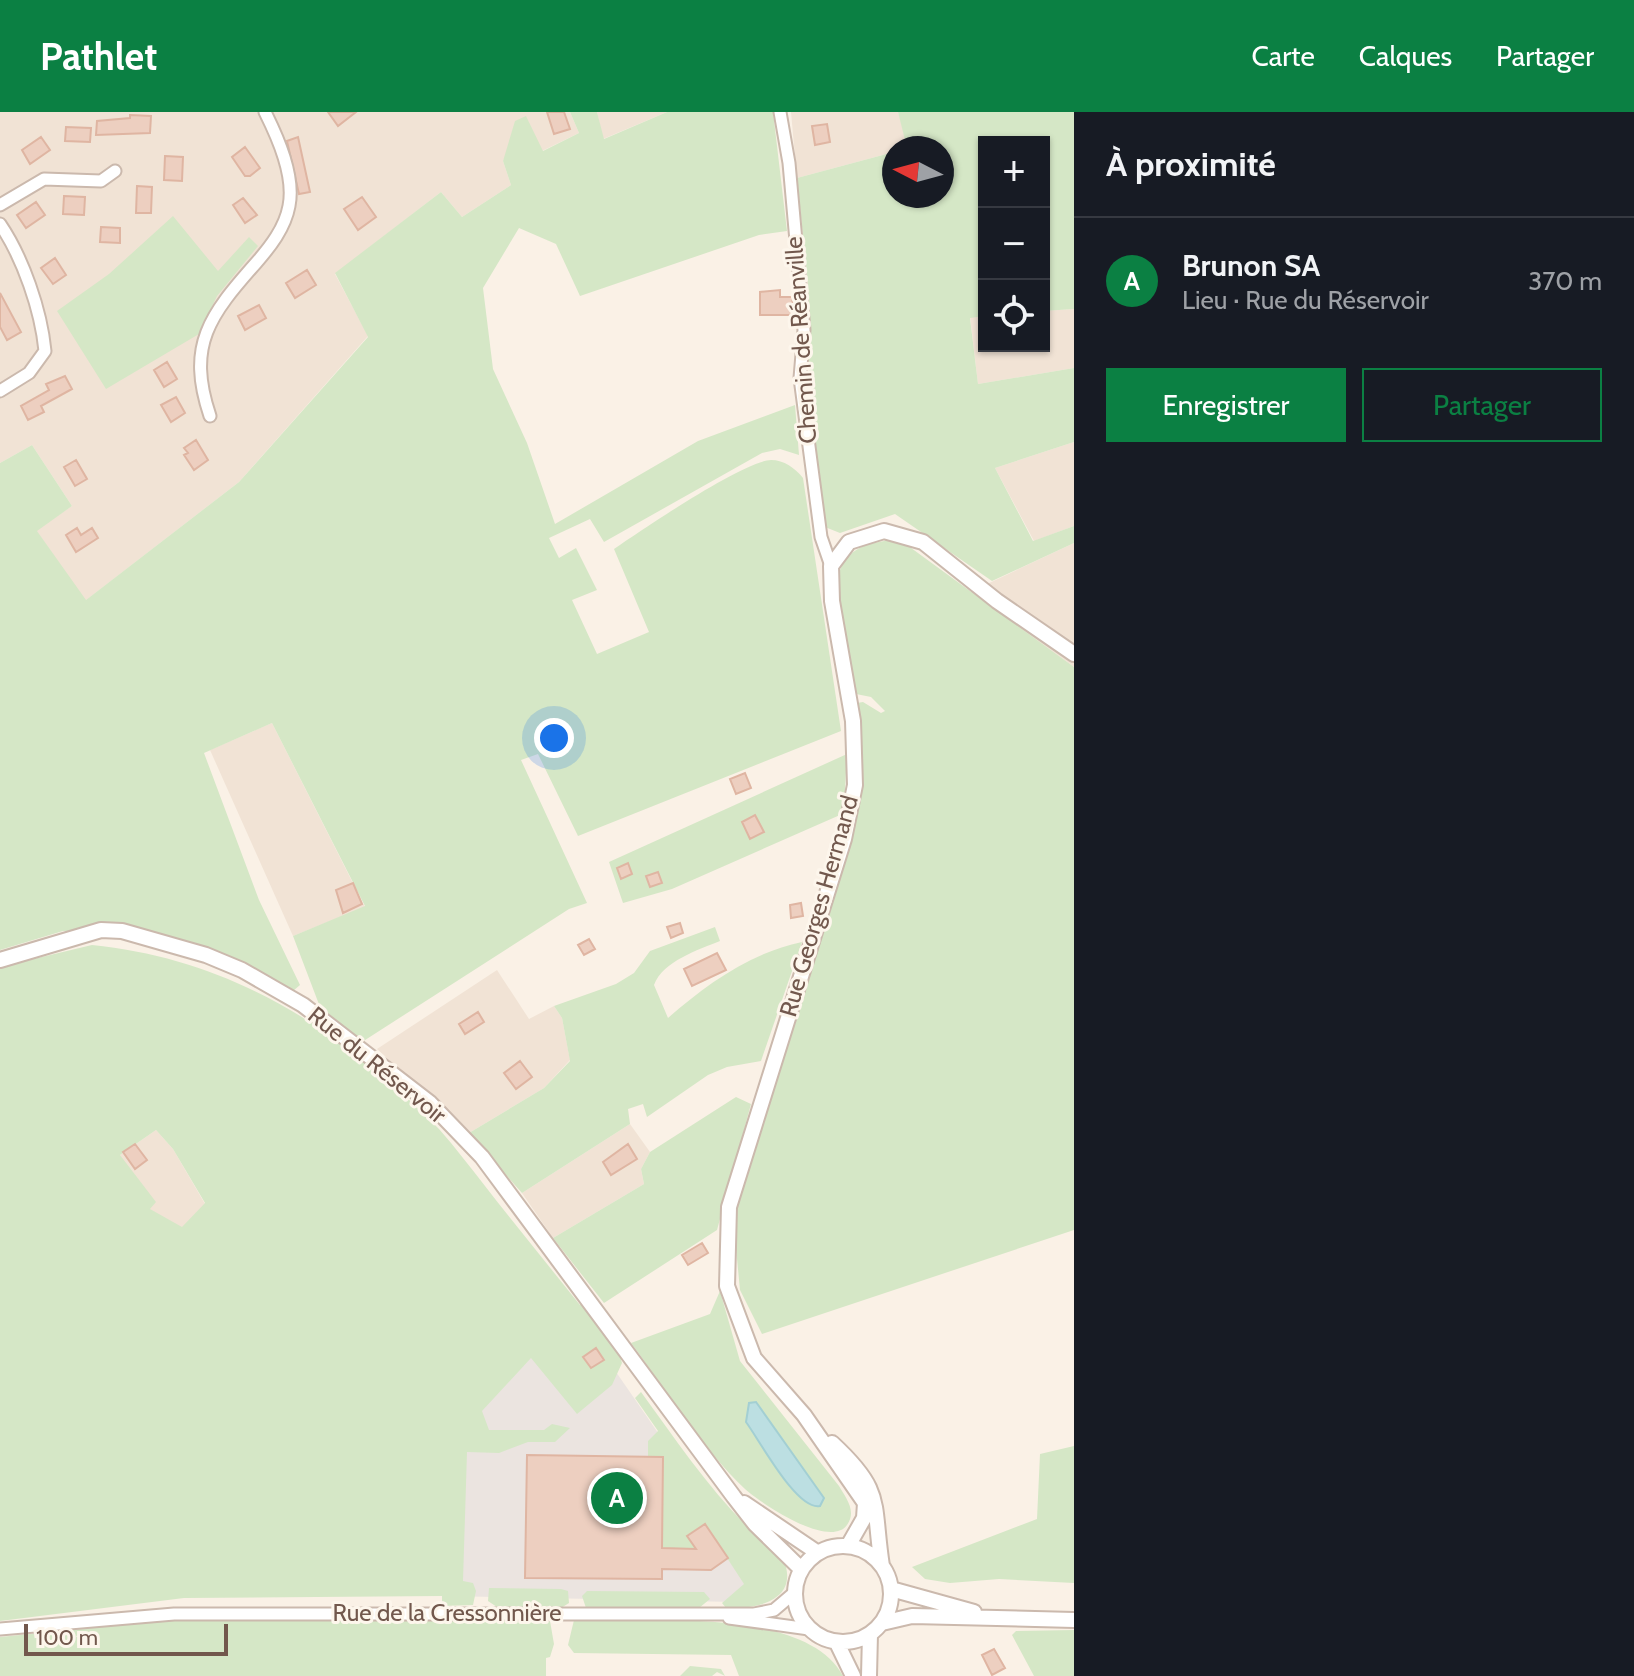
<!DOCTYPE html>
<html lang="fr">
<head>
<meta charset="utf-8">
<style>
  body { margin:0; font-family:Cabin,sans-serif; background:#242831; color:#f1f3f6 }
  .controls { position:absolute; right:24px; top:24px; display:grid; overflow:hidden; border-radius:0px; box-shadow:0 2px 6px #0004 }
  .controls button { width:72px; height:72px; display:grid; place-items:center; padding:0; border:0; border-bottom:2px solid #363941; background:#171b24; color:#f1f3f6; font:40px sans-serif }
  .compass { position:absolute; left:882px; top:24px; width:72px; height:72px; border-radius:50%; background:#171b24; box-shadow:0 2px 6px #0004; rotate:276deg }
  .scale { position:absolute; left:24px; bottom:20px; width:204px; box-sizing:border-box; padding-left:8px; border:4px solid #72584d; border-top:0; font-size:22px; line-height:28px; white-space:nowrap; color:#72584d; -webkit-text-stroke:6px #fdf6ec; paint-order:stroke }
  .you { position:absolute; left:554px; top:626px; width:28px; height:28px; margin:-20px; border:6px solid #fff; border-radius:50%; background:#1a73e8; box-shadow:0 0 0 12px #1a73e833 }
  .badge { display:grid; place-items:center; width:52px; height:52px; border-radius:50%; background:#0b8043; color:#fff; font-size:26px; font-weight:700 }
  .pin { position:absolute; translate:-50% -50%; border:4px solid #fff; box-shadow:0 2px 8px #0006 }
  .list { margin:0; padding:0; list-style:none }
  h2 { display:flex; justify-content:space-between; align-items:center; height:104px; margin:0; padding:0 32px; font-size:34px }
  h2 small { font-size:26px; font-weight:400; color:#9ea1a6 }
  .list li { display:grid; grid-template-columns:52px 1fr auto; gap:24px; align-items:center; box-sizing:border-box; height:128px; padding:0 32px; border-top:2px solid #363941 }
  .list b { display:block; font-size:30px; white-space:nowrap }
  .list p { margin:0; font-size:26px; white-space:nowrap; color:#9ea1a6 }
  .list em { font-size:26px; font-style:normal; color:#9ea1a6 }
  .actions { display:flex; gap:16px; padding:24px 32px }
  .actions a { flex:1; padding:18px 0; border:2px solid #0b8043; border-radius:0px; text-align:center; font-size:28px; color:#0b8043 }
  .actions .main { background:#0b8043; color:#fff }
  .icon { flex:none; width:44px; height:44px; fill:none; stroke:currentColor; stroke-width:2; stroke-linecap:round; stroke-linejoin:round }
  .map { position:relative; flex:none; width:1074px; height:1564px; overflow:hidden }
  header { display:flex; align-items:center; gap:48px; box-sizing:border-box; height:112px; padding:0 40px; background:#0b8043; color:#fff }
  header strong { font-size:38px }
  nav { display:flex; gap:44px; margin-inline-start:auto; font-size:28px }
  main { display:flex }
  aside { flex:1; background:#171b24 }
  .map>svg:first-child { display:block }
  .residential { fill:#f1e3d5 }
  .industrial { fill:#ebe4e0 }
  .green { fill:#d5e7c6; fill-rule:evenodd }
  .water { fill:#bcdfe2; stroke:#a3cfd3; stroke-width:2 }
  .building { fill:#edcfc0; stroke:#dfb5a2; stroke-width:2 }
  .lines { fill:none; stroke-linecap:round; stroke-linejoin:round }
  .minor-casing { stroke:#cbb9ad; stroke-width:15 }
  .tertiary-casing { stroke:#cbb9ad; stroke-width:18 }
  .minor { stroke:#fff; stroke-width:11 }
  .tertiary { stroke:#fff; stroke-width:14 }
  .labels { text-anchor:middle; stroke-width:6; stroke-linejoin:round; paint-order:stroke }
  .street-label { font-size:24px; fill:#72584d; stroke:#fdf6ec }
</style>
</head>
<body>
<header>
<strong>Pathlet</strong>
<nav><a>Carte</a><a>Calques</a><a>Partager</a></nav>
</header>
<main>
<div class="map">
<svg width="1074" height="1564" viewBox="0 0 1074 1564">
  <rect width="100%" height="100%" fill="#faf1e6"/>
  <path class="residential" d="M0,0h570l9,21 -37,18 -16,-34 -23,44 8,24 -49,32 -21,-25 -106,82 33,62 -129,146 -154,119 -49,-71 36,-24 -40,-61 -32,18z
    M597,0h70l-64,27z
    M791,0h107l12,35 -16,1v4l-97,26z
    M1074,197v59l-96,16 -8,-67 14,-1v30h60v-35z
    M1074,330v84l-40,15 -39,-73z
    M1074,431v124l-104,-75z
    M272,611l93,184 -72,29 -83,-186z
    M497,858l32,49 25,-13 8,12 8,42 -26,28 -75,45 -92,-84z
    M630,1012l20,28 -9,17 3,15 -91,54 -31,-45z
    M156,1018l17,19 32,55 -23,24 -33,-19 -29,-54z"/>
  <path class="industrial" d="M574,1199l180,261 -18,30 -293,-6 2,-146z"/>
  <path class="green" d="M570,0h27l7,27 63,-27h106l14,119 -28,4 -179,61 -24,-52 -37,-16 -36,60 10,81 34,74 28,81 143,-83 97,-36 4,50 -19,-6 -18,4 -158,89 -14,-23 -41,19 10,20 17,-10 21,42 -25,10 25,54 52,-22 -35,-83c28,-19 129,-88 157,-89 13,0 24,8 32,18l38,253 -263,105 -40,-82 -17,6 66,143 -18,6 -207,133 -42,-35 -27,-71 72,-30 -93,-183 -68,30 55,147 41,85 -7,6 -41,-22 -150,-36 -39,-2 -63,19v-487l32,-18 40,61 -35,25 49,69 153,-118 129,-145 -33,-64 106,-81 21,25 49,-32 -8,-24 12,-40 11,-5 17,35 36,-18z
    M898,0h176v197l-30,2v-169h-60v174l-14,2 8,66 96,-16v74l-79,26 38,73 41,-15v17l-82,38 -97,-67 -55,19 -15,-6 -15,-101 -2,-141 -11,-107 97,-26v44h48v-48h-35z
    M173,104l45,55 31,-34 9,9 -41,50 -18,38 -93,55 -49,-78 52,-37z
    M895,428l12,5 167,122v563l-312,104 -22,-44 -7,-73 119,-390 11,-57 -6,-67 6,-1 18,11 4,-2 -14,-14 -15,-3 -19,-112c5,-32 28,-40 58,-42z
    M847,642l-3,54 -4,7 -168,74 -49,14 -14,-41z
    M715,815l5,14c-22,9 -57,20 -66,44l14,33c39,-34 82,-65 134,-76l-41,119 -34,6 -19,8 -61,42 -4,-13 -15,5 2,15 -108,69 -53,-60 75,-45 26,-27 -8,-43 -8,-12 62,-22 18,-11 16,-22z
    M92,833c140,14 250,85 347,184 16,18 31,38 46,57 31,40 63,79 95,119l4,-3 34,47 4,14 -10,22 -35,29 -46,-56 -49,53 7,19h55l8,-6 18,4 -15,14h-27l-29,11 -32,-1 -4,129 10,2 3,8 -3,14 -31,1v-10l-258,2 -184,23v-654zM156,1018l17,19 32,54 -23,24 -32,-18 6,-7 -36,-47z
    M736,985l15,7 -34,126 -113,73 -51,-65 91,-54 -3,-15 9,-17z
    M720,1179l20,70 99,125c7,12 18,25 8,39 -17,24 -84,-20 -102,-36 -44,-42 -78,-98 -114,-146l79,-29z
    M641,1280c35,48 69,99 112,140 12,11 29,18 33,35 9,37 -36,42 -60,41l-4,-5 22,-19 -39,-60 -17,12 8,13 -34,-1 1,-91h-15v-16l10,-10 -23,-33z
    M1074,1334v137l-75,-4 -49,4 -25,-4 -13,-12 125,-48 3,-65z
    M489,1476l72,1 7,2 1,12 -8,5 -64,-1 -9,-6z
    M587,1479l117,1 6,7 -11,9h-113l-4,-12z
    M343,1504l207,5 4,23 -4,13 -4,1v18h-546v-39l181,-18z
    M635,1507c58,2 177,-2 208,57h-104l-8,-21 -157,-2 -6,-8 6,-25z
    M1074,1518v46h-40l-22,-41 4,-4z
    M690,1554l31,3 4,7 -8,-4 -5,4h-32z"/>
  <path class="water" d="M756,1290l68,96 -4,8c-23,5 -60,-65 -74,-84l3,-19z"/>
  <path class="building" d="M328,0h28l-18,14z
    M547,0h17l6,17 -16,5z
    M130,3l21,1 -1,17 -54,2 1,-14 33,-3z
    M827,12l3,18 -15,3 -3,-19z
    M66,15l25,1 -1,14 -25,-1z
    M41,25l9,13 -20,14 -8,-14z
    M298,25l12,55 -11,2 -12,-53z
    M245,35l15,21 -10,8h-5l-13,-19z
    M165,44l18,1 -1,24 -18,-1z
    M137,74l15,1 -1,26h-15z
    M64,84l21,1 -1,18 -21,-1z
    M362,85l14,20 -18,13 -14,-21z
    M243,86l14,17 -12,8 -12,-18z
    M36,90l9,13 -19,13 -9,-13z
    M101,115l19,1v15l-20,-1z
    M55,146l11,17 -13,9 -12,-16z
    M307,158l9,15 -21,13 -9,-15z
    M780,178v7h12l2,18h-34v-23z
    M0,181l21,39 -14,8 -7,-13z
    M259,193l7,13 -21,12 -7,-14z
    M167,250l10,17 -13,8 -10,-17z
    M65,264l7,13 -31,17 3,6 -16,8 -7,-14 28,-16 -3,-6z
    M176,285l9,16 -14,9 -10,-17z
    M196,328l12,20 -14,10 -10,-15 4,-2 -4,-5z
    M76,348l11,19 -12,7 -11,-19z
    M77,416l4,7 11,-7 6,10 -22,14 -10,-17z
    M745,661l6,15 -15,6 -6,-15z
    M755,703l9,17 -14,7 -8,-17z
    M628,751l4,11 -11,5 -4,-11z
    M658,760l4,11 -12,4 -4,-11z
    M353,771l9,21 -19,9 -7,-23z
    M801,791l2,13 -12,2 -1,-13z
    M680,811l3,10 -12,5 -4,-11z
    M589,827l6,10 -11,6 -6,-10z
    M717,841l9,17 -34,16 -8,-17z
    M478,900l6,10 -19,12 -6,-10z
    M520,949l12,16 -16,12 -12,-16z
    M135,1032l12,16 -12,9 -12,-17z
    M628,1032l9,15 -26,16 -8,-13z
    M702,1131l6,10 -20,12 -6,-10z
    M596,1236l8,12 -13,8 -8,-11z
    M527,1343l136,2 -1,91 34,1 -9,-13 18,-12 23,34 -17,12 -49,-1v10l-137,-1z
    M994,1537l11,19 -13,7 -10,-20z"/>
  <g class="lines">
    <g class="minor-casing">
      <path id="minor" d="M780,0l9,51 15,167 -4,48 21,159 10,29
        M0,93l44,-26 57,2 14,-10
        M0,112c23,34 41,86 45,127l-16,22 -29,18
        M210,304c-24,-71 0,-101 46,-153 14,-16 29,-35 33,-57 6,-30 -11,-68 -24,-94
        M729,1506l80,11
        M0,1517l174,-15h580l20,-4 20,-17"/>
    </g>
    <g class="tertiary-casing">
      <path id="tertiary" d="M0,848l101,-30 21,1 84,24 36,15 61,35 127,98 52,54 252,340 21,27 46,45
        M832,1331c53,49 40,59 50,123
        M744,1391l74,50
        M848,1434l16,-28 1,-15 -61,-88 -50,-57 -27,-72 2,-79 115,-368 11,-54 -2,-64 -21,-120 -1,-35 18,-24 35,-11 39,11 74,59 77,53
        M795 1482a48 48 0 1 1 96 0a48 48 0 1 1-96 0Z
        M891,1477l83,23
        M882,1511l30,-7 162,4
        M837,1531l16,33
        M869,1564l1,-42"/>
    </g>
    <use href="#minor" class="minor"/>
    <use href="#tertiary" class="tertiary"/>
  </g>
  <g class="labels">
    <g class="street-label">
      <text transform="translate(801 228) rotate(-94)" y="8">Chemin de Réanville</text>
      <text transform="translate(819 794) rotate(-74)" y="8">Rue Georges Hermand</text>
      <text transform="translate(377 953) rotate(39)" y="8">Rue du Réservoir</text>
      <text x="447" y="1509">Rue de la Cressonnière</text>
    </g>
  </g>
</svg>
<div class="controls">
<button>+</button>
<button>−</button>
<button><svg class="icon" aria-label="locate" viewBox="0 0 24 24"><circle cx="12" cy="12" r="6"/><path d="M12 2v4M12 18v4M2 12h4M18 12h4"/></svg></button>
</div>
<svg class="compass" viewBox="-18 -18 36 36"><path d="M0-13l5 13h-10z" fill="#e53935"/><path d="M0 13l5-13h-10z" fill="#9ea1a6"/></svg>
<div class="scale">100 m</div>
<div class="you"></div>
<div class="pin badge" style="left:617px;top:1386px">A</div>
</div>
<aside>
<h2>À proximité<small></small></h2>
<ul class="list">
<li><span class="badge">A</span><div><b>Brunon SA</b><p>Lieu · Rue du Réservoir</p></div><em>370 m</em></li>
</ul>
<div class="actions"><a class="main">Enregistrer</a><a>Partager</a></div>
</aside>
</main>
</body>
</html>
